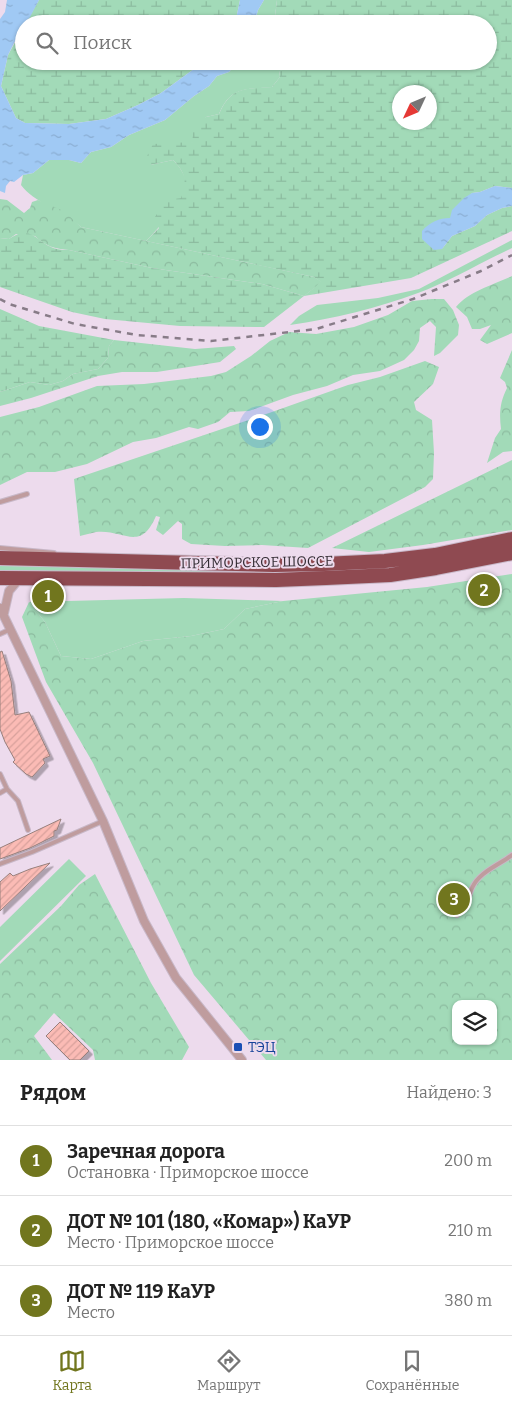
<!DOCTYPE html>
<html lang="ru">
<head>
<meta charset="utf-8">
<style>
  body { margin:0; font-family:Bitter,serif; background:#f2f2f2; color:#222 }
  .controls { position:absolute; right:15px; bottom:15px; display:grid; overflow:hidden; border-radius:10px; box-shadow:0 1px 4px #0004 }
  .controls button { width:45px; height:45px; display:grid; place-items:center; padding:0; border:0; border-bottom:1px solid #e0e0e0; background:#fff; color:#222; font:25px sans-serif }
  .compass { position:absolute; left:392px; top:85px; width:45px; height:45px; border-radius:50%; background:#fff; box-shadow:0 1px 4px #0004; rotate:226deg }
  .you { position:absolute; left:259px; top:426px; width:18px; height:18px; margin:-12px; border:4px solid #fff; border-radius:50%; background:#1a73e8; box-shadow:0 0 0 8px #1a73e833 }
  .badge { display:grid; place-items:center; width:32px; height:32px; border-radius:50%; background:#71761e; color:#fff; font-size:16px; font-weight:700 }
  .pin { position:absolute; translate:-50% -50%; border:2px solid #fff; box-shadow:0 1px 5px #0006 }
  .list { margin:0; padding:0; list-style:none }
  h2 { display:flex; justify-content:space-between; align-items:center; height:65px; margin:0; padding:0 20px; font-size:21px }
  h2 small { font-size:16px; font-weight:400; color:#767676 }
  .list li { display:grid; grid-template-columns:32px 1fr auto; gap:15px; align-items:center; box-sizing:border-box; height:70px; padding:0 20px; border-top:1px solid #e0e0e0 }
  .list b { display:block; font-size:19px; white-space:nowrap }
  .list p { margin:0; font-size:16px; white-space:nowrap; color:#767676 }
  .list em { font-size:16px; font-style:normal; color:#767676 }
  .icon { flex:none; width:28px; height:28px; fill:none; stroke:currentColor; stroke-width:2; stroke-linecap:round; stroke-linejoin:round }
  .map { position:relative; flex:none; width:512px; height:1060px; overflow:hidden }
  .search { position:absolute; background:#fff; box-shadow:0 1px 4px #0004; left:15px; right:15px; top:15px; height:55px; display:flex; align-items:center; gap:12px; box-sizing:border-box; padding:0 18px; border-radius:28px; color:#767676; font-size:19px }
  .sheet { height:275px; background:#fff }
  nav { display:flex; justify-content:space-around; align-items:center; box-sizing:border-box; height:70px; border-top:1px solid #e0e0e0; background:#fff; font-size:14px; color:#767676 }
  nav a { display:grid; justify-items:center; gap:2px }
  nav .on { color:#71761e }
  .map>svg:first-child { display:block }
  .green { fill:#a2dab8 }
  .forest { fill:url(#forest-crowns); fill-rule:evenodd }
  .wetland { fill:url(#wetland-marsh); fill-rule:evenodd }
  .water { fill:url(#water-ripples) }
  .building { fill:url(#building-hatch); stroke:#97807d; filter:url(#shadow) }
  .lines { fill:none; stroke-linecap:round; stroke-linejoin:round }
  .lane-casing { stroke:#c8b8c8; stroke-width:6 }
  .street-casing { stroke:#c8b8c8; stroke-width:10 }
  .highway-casing { stroke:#c8b8c8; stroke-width:16 }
  .lane { stroke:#bf9c9e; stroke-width:4 }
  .street { stroke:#bf9c9e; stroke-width:8 }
  .highway { stroke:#8f4a51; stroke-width:14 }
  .rail { stroke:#887c88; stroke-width:2.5; stroke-dasharray:6 6; stroke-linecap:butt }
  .transit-dot { fill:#1a4fb4; stroke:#eddbed; stroke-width:2 }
  .labels { text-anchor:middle; stroke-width:4; stroke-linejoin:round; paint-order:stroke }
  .street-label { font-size:14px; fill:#332c33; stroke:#eddbed }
  .transit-label { font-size:14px; fill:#164399; stroke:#eddbed; text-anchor:start }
</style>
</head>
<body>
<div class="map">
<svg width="512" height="1060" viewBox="0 0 512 1060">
  <defs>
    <pattern id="forest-crowns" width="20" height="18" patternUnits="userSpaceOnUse" patternTransform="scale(1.25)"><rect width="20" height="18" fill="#a2dab8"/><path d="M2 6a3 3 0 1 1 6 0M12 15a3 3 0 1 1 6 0" fill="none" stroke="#8cbb9f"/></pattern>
    <pattern id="wetland-marsh" width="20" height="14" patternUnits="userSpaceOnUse" patternTransform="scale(1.25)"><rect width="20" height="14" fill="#a2dab8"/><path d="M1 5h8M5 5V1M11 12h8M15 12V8" fill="none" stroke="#8cbb9f"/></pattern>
    <pattern id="water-ripples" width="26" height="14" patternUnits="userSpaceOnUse" patternTransform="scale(1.25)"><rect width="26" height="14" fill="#a0c9f4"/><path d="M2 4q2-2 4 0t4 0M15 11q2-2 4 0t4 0" fill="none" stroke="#8aadd2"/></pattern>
    <pattern id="building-hatch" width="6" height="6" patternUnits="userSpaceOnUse" patternTransform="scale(1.25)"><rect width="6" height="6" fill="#fbbbb5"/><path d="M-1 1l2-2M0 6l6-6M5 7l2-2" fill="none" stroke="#d8a19c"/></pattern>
    <filter id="shadow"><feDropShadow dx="3.5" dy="3.5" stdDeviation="0" flood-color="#0004"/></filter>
  </defs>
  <rect width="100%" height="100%" fill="#eddbed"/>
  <path class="green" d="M264,0h13l-3,24h-20l4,-14z
    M247,61h7l2,7 22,-4 2,13 -8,10c-27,3 -41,-1 -53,27l-13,3 -13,25 -43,23 23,-5c7,7 14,17 13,27 -2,14 -30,44 -40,54l-65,-14c-18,-16 -48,-25 -60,-42l2,-10 10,-2 16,-13h20l12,3 10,-11 20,-5 18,-12 36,-15 29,-24 15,-10 8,-10 12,-4 4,-5z
    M512,240v8c-30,14 -64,34 -94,45 -41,15 -85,26 -128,32l9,-9 18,-11 61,-7 41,-9z
    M0,566l211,3 1,5 -212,-4z
    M184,598l99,3 -38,8 -21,20 -33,7 -48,5 -52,18 -30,-3 -16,-34 -16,-20z
    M69,859l17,17 -86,85v-34z"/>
  <path class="forest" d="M0,199l7,1 17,13 6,-5 2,-6 6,-2 26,11 17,16 233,50 8,5 -18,14 -42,-12 -110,-16 -83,-18c-14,-1 -24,-4 -34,-14l-19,-2 -7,5 -9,-1z
    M512,276v57l-25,11 -7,-4 11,-15 -11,4h-8l-5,-12 -11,-10c13,-16 37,-22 56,-31z
    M432,299h12l9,11 6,15 -1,10 -18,18 -6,3 2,-29 -6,-6 -10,7 -1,13 -5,9 -10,10 -24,11 -27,4 -26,11 -34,9 -44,16 -19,1 -12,10 -20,7 -9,-2 -33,11 -23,4 -46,22 -32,8h-28l-27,13v-68l39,-10 58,-21 47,-2 67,-8 15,-4 25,-16 19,-15 19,-9 27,2 38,-7 34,-12 24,-14z
    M114,340l81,9 39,-3 2,3 -16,13 -63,10h-35l-24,4 -67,22 -31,8v-14l30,-10 19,3 14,-4 10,-7 25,-5 10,-11 1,-12z
    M512,350v101l-9,1 -16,11 8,-25 6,-9c-2,-16 -1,-27 6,-41l-2,-6 -5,-4z
    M425,361l14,6 -6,17 -19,18 2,8 16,10 2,33 -1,26 -8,8 -117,61 -46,-3 -37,1 -34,-2 -9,-5v-15l-4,-3 -15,14 -7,-5 4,-13 -4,-1c-16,37 -32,13 -60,16 -5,1 -11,3 -16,4l-6,-57 198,-67 76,-27 32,-8z
    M512,460v70l-89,15 -54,7 -37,-4z
    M512,574v486h-246l-72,-85 -101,-212 -47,-81 -24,-65 7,-15 16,20 16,34 30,3 52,-18 48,-5 33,-7 21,-20 38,-8 144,-14zM456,1004h37v37h-37z
    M95,874l56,109 38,64 -7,13h-87l-2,-10 -39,-37 -20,23 18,24h-52v-96l61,-58 18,-21z"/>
  <path class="wetland" d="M39,0h201l-5,24h-210z
    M277,0h235v188l-17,-2 -15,6 -8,1 -30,56 10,-13 23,-10 12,-11 15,-7 10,-2v25l-101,47 -107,18 -40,31 -84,-1 -75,-7 -33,-7 -72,-25v-49l9,1c24,-16 27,5 48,10 4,1 8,1 12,1l83,18 110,16 42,12 17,-14 -7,-5 -168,-36 13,-13 -4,-11 11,-17 15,-2c7,-16 4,-26 -8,-38l-23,5 -5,-5 8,-16 40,-2 -1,-15 14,-10 13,-3c12,-28 26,-25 53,-27l8,-10 -2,-13 -22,5 -2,-8h234v-37h-214zM400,92h30v30h-30z
    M24,26v35h181l-44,32 -23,12 -32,14 -37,5 -44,-1 -9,-5 -15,-32 7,-31z
    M0,309l39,17 75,14 -5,6 -1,12 -10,11 -25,5 -10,7 -14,4 -19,-3 -30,10z"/>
  <path class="water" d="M7,0h32l-9,17 -6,7 -4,7 -12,24 -7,31 15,32 9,5 44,1 37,-5 32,-14 23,-12 44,-32h42v2l-14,4 -4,5 -12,4 -8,10 -15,10 -29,24 -36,15 -18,12 -20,5 -10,11 -12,-3h-20l-16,13 -10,2 -9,7 -4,-1 -4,5 -1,7 -5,-2v-172l5,-7z
    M240,0h24l-6,10 -4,14h-19z
    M495,186l17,2v18l-10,2 -15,7 -12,11 -23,10 -10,13 -8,1 -12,-11v-8c8,-9 17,-13 28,-13l2,-8 12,-12 8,-5 8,-1z"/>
  <path class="building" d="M2,651l9,30 4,34 14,-3 21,44 -7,3 2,4 -13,14 -6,-3 -13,-12 2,-2 -10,-18 -5,-13v-77z
    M61,819l-4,11 -3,1v5l-24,12 -30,11v-11z
    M50,863l-50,48v-29l10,-9 3,3 17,-7z
    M447,886l16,17 -2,3 -11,-2z
    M60,1022l29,29 -9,9h-10l-24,-24z"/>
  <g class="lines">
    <g class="lane-casing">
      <path id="lane" d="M0,502l27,-8
        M0,548l54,5
        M0,634l11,-5
        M0,774l7,15 11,12 10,29
        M0,793l7,-4
        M0,864l32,-12 71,-31
        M457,915c15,-13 8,-12 15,-27 7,-16 27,-23 40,-33"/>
    </g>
    <g class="street-casing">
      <path id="street" d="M0,608l103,213 41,100 32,57 66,82
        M4,613l5,-22 11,-13"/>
    </g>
    <g class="highway-casing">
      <path id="highway" d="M0,558l274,7 50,-1 61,-3 50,-6 77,-16
        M0,578l276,2 50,-2 64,-3 46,-7 76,-15"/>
    </g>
    <use href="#lane" class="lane"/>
    <use href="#street" class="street"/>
    <use href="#highway" class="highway"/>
    <path class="rail" d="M0,299l9,5 66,20 62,11 74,6 105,-12 97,-30 68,-28 31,-16"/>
  </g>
  <rect class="transit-dot" x="233" y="1042" width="10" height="10" rx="2.5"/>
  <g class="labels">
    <g class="street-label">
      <text transform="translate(257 562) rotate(-1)" y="5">ПРИМОРСКОЕ ШОССЕ</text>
    </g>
    <g class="transit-label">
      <text x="248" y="1052">ТЭЦ</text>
    </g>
  </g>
</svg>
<div class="controls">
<button><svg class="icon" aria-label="layers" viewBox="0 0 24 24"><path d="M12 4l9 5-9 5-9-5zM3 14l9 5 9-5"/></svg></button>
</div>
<svg class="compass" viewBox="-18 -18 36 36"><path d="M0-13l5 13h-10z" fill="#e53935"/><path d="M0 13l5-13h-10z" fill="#767676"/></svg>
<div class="you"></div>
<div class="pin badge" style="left:48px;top:596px">1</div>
<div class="pin badge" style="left:484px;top:590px">2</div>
<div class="pin badge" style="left:454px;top:899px">3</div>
<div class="search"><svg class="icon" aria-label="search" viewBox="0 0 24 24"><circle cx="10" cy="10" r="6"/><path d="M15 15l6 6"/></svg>Поиск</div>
</div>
<section class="sheet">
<h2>Рядом<small>Найдено: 3</small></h2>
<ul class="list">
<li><span class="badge">1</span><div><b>Заречная дорога</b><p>Остановка · Приморское шоссе</p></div><em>200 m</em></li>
<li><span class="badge">2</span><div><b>ДОТ № 101 (180, «Комар») КаУР</b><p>Место · Приморское шоссе</p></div><em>210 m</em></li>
<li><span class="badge">3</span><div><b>ДОТ № 119 КаУР</b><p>Место</p></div><em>380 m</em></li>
</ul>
</section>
<nav>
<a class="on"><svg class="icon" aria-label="map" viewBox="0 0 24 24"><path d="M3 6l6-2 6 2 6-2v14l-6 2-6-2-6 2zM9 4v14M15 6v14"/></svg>Карта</a>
<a><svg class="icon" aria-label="directions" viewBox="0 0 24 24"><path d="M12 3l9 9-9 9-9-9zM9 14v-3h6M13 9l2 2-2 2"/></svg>Маршрут</a>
<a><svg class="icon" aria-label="saved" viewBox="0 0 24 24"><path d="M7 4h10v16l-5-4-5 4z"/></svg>Сохранённые</a>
</nav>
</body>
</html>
